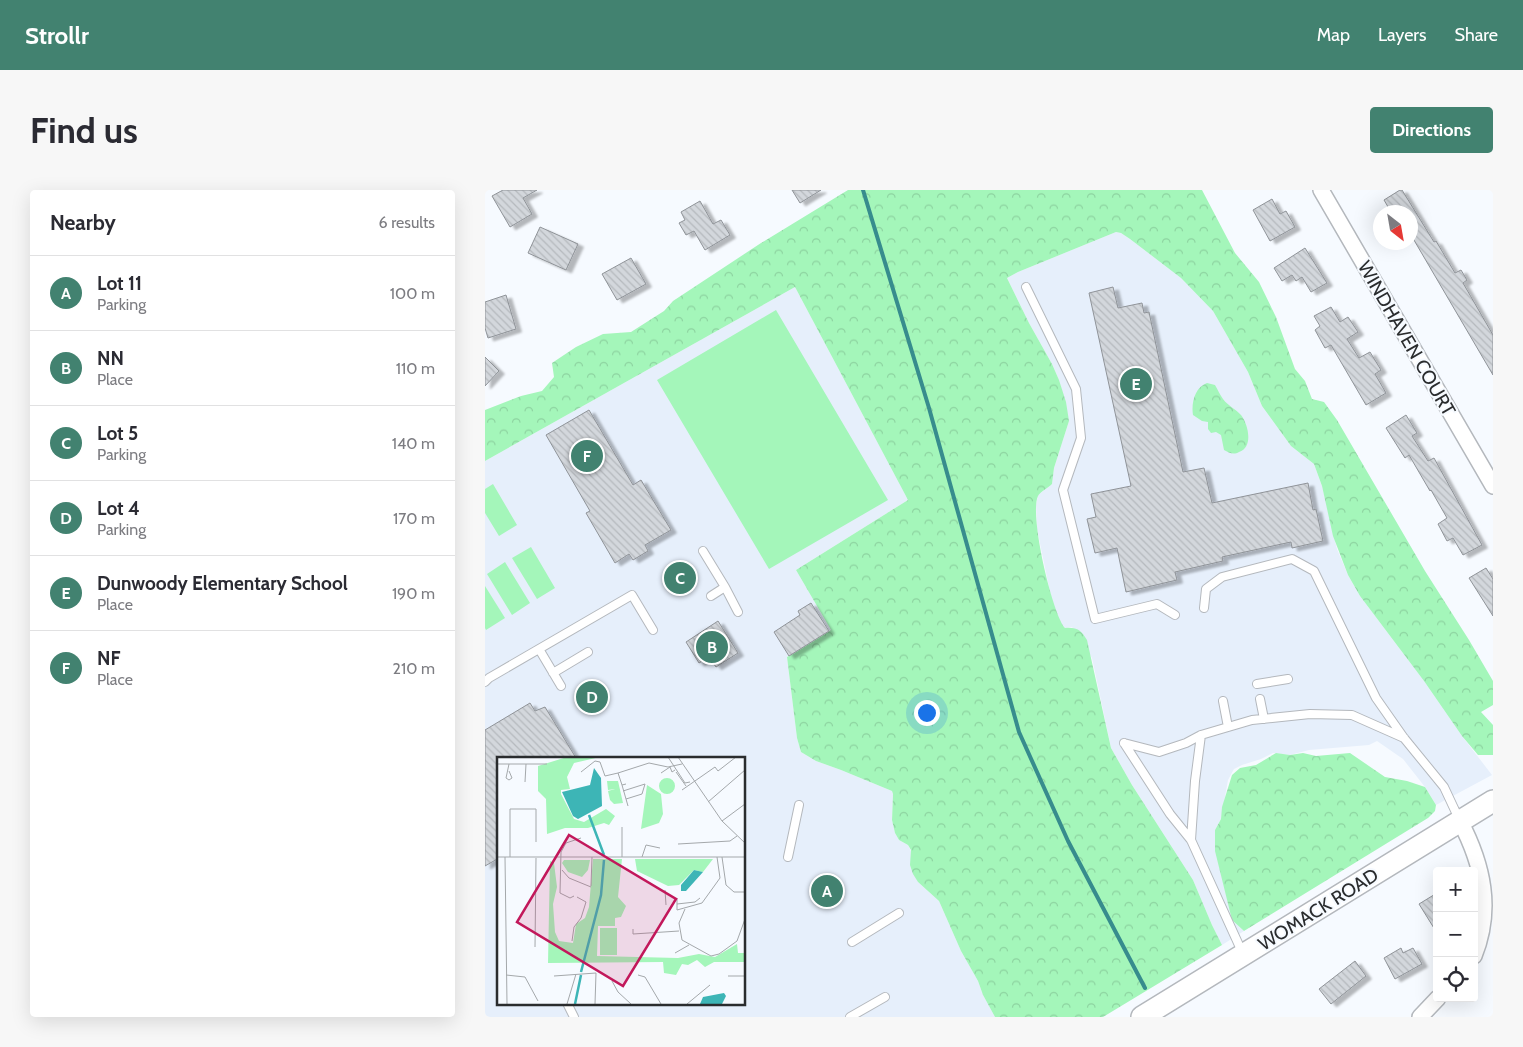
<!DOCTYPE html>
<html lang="en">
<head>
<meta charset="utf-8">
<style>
  body { margin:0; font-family:Cabin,sans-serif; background:#f7f7f7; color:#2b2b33 }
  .controls { position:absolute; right:15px; bottom:15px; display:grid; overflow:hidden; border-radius:5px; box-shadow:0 5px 20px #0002 }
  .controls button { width:45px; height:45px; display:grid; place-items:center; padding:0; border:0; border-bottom:1px solid #e1e1e2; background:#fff; color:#2b2b33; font:25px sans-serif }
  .compass { position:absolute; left:888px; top:15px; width:45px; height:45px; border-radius:50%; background:#fff; box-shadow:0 5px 20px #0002; rotate:149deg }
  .you { position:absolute; left:441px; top:522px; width:18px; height:18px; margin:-12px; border:4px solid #fff; border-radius:50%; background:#1a73e8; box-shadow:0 0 0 8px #1a73e833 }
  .badge { display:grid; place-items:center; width:32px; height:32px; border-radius:50%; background:#428270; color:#fff; font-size:16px; font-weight:700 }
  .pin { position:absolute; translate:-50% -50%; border:2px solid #fff; box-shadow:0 1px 5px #0006 }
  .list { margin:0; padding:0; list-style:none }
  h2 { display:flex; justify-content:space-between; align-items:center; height:65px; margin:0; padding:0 20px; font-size:21px }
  h2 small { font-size:16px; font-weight:400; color:#7c7c81 }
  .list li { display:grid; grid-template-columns:32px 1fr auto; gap:15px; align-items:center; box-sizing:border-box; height:75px; padding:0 20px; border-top:1px solid #e1e1e2 }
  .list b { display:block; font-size:19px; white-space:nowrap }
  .list p { margin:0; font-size:16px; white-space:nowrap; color:#7c7c81 }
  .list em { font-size:16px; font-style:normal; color:#7c7c81 }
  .icon { flex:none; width:28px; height:28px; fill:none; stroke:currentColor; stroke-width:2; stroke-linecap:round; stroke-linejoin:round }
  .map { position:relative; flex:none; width:1008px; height:827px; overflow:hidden; border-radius:5px }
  header { display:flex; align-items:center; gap:30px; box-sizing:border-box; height:70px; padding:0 25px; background:#428270; color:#fff }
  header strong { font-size:24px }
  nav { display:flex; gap:28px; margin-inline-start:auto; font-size:18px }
  .intro { display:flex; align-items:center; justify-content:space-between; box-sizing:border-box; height:120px; padding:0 30px }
  h1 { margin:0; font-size:35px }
  .button { padding:12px 22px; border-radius:5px; background:#428270; color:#fff; font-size:18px; font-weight:700 }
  main { display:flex; gap:30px; padding:0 30px }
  aside { flex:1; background:#fff; border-radius:5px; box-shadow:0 5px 20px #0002 }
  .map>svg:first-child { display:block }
  .built { fill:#e6effb; fill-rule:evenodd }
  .grass { fill:#a4f6ba }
  .forest { fill:url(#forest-crowns) }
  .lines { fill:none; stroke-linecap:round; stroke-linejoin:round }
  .stream { stroke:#378c8d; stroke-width:4 }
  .building { fill:url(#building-back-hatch); stroke:#8f9398; filter:url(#shadow) }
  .lane-casing { stroke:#b4b8bd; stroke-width:10 }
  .street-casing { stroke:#b4b8bd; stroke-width:18 }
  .secondary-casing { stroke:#b4b8bd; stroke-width:24 }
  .lane { stroke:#fff; stroke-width:8 }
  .street { stroke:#fff; stroke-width:15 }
  .secondary { stroke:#fff; stroke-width:21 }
  .labels { text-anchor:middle; stroke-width:4; stroke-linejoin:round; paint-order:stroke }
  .street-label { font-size:19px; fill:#2a2c2e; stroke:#f6faff }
  .inset-river { fill:none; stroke:#3db5b6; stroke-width:2.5 }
  .inset-road { fill:none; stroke:#a4a8ab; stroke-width:1 }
  .view { fill:#c2185b; fill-opacity:0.15; stroke:#c2185b; stroke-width:2.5 }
  .inset-edge { fill:none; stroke:#2a2c2e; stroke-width:2.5 }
</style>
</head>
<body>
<header>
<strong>Strollr</strong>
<nav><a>Map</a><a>Layers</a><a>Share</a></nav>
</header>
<div class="intro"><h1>Find us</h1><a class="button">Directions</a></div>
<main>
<aside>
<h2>Nearby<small>6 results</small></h2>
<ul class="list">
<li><span class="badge">A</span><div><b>Lot 11</b><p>Parking</p></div><em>100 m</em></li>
<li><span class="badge">B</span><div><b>NN</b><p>Place</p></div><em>110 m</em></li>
<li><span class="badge">C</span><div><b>Lot 5</b><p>Parking</p></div><em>140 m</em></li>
<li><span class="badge">D</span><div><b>Lot 4</b><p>Parking</p></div><em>170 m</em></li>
<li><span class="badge">E</span><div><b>Dunwoody Elementary School</b><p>Place</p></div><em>190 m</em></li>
<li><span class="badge">F</span><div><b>NF</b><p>Place</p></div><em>210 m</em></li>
</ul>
</aside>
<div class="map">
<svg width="1008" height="827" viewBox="0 0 1008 827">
  <defs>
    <pattern id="forest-crowns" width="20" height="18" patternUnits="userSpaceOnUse" patternTransform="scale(1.25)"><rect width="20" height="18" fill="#a4f6ba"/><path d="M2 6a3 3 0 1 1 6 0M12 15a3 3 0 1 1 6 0" fill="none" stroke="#8dd3a0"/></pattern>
    <pattern id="building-back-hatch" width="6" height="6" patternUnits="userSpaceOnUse" patternTransform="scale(1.25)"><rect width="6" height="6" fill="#d3d7dc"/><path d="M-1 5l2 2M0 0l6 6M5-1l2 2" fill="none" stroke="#b5b9bd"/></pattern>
    <filter id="shadow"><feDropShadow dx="5.5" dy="3" stdDeviation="1" flood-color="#0004"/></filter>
  </defs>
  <rect width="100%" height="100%" fill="#f6faff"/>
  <path class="built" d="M631,42l5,1 9,6 51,39 32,33 35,61 14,34 29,40 23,18 8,22 15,63 11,26 12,21 64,85 38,55 30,39 -56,30 -11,-18 -22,-28 -26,-18 -8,4 -60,5 -19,5 -17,-2 -12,6 -19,6 -8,4 -6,11 -7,39 -6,11 19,92 10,9 -22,14 -10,-20 -19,-45 -61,-95 -21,-37 -19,-90 -20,-31 -7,1 -4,-4 -10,-27 -14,-68 -1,-24 2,-10 14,-11 2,-16 15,-47 -10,-41 -7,-16 -23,-41 -22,-45 11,-6z
    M310,97l113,213 -112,70 35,60 -44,27 10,81 4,14 15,9 25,9 51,21 1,3 -1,26 3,13 4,7 9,5 3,6 7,31 21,19 22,50 17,30 5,14 12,22h-510v-556zM14,568h245v245h-245z"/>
  <path class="grass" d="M291,120l112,190 -119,69 -112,-189z
    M8,294l24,41 -18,11 -14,-23v-24z
    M46,357l24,41 -18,11 -25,-41z
    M20,372l25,41 -18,12 -25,-41z
    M0,396l20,32 -19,12 -1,-2z"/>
  <path class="forest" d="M363,0h354l33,63 24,29 17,35 19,52 10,12 7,18 12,3 13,18 88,151 44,69 24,41v24l-12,7 12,13v30h-15l-16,-19 -38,-55 -64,-85 -12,-21 -15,-39 -11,-50 -8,-22 -23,-18 -29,-40 -14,-34 -35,-61 -32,-33 -51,-39 -9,-6 -5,-1 -98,40 -11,6 22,45 23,41 7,16 7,22 3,19 -15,47 -2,16c-4,4 -12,8 -14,12 -9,18 14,117 27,132 12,-1 16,2 22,12l24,108 21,37 61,95 19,45 10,20 -119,72h-108l-12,-22 -5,-14 -17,-30 -22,-50 -21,-19 -5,-8 -3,-9 1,-15 -3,-5 -9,-5 -4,-7 -3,-13 1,-26 -1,-3 -51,-21 -25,-9 -15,-9 -4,-14 -10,-81 44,-27 -35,-60 112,-70 -113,-213 -310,174v-51l36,-14 21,-5 12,-14 -2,-14 24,-16 27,-13 28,-2 33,-21 9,-10 88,-58z
    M722,193l8,2c3,5 5,10 8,14 5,7 13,10 18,16 7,9 13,32 -2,37 -5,3 -10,1 -15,-2l-3,-15 -5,-3 -5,1 -3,-4v-7l-6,-1 -9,-6c-2,-12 2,-28 14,-32z
    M791,563l14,2 13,-2 13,3 34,-3 35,24 22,4 18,6 11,18 -1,6 -7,7 -184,113 -12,-11 -17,-69v-21l6,-11 1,-12 10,-32 8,-7 16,-3z"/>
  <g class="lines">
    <path class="stream" d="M378,0l66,218 90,324 49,109 77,147"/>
  </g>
  <path class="building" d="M18,0h34l-14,8 9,16 -22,13 -18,-31z
    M307,0h29l-21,13z
    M915,0h2l32,52 2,-1 19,32 6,-3 6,10 -4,3 30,52v40l-82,-140v-23h-20l-7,-12z
    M787,9l8,15 6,-3 9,16 -25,14 -17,-31z
    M215,11l13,23 8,-4 9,15 -25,15 -11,-19 -8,4 -7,-12 6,-3 -4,-8z
    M55,37l38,17 -12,26 -38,-17z
    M820,58l22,35 -16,9 -9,-15 -6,4 -4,-6 -10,6 -8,-13z
    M146,68l15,26 -29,16 -15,-26z
    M628,97l5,21 24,-5 2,10 5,-1 34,160 21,-4 8,35 96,-20 5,27 3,-1 7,32 -31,7 -1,-6 -69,15 1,4 -48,11 2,8 -51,12 -9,-44 -22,5 -8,-34 9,-2 -5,-23 40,-8 -42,-193z
    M21,105l10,34 -28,9 -3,-10v-26z
    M846,117l9,15 8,-5 10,15 -11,7 12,19 11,-6 11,18 -6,4 11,19 -20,12 -35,-60 -6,3 -10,-18 5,-4 -6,-10z
    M0,167l14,14 -14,15z
    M104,220l44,75 8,-5 30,50 -26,15 3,6 -15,9 -4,-6 -14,9 -29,-50 4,-2 -44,-76z
    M921,225l11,18 -5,3 16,25 6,-3 48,87 -19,10 -10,-17 -6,3 -9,-17 9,-6 -16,-28 -1,1 -21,-36 -4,3 -19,-30z
    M1001,378l7,11v37l-24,-38z
    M326,413l18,28 -40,25 -15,-24 26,-17 -2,-4z
    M233,431l20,32 -22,14 -7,-10 -10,6 -13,-21z
    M45,513l5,8 10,-4 31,51h-77v100l-14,8v-136z
    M952,703v40l-18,-29z
    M916,758l2,5 10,-5 9,16 -27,15 -11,-21z
    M870,771l11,15 -35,28 -12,-15z"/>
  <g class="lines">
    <g class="lane-casing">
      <path id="lane" d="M541,97l50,102 5,49 -18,52 32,129 62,-15 18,11
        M218,361l22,36 -14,9
        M240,397l13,25
        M719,418l2,-19 16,-12 70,-18 22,12 62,127 28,40 40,49 15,32
        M54,459l22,37
        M68,483l35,-21
        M0,492l4,-4 143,-83 21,35
        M772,494l31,-5
        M775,509l4,20
        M738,511l5,26
        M639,553l35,9 27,-9 15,-8 51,-15 58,-6 42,1 52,23
        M639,553l46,71 21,26 52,114
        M706,650l4,-59 6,-46
        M303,667l11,-52
        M367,752l47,-29
        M82,813l7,14
        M365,827l35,-20"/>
    </g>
    <g class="street-casing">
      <path id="street" d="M836,0l172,296
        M975,631c23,44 33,88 14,135
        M935,827l18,-19"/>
    </g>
    <g class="secondary-casing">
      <path id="secondary" d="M657,827l351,-216"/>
    </g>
    <use href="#lane" class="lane"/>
    <use href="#street" class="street"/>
    <use href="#secondary" class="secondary"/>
  </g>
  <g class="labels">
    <g class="street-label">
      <text transform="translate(922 148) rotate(60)" y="7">WINDHAVEN COURT</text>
      <text transform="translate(833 719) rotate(-32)" y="7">WOMACK ROAD</text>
    </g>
  </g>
  <g transform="translate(12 567)">
    <rect width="248" height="248" fill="#f6faff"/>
    <path d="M162 29a8 8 0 1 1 16 0a8 8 0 1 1-16 0ZM110,24h11l5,22 -9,1 -4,-4 -2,-9 7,-2 -7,1zM150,28l14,9 2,20 -4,9 -18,6zM103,171h17v27h-17z" fill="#a4f6ba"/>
    <path d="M70,0h33l-26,6 -7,14 3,12 -9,1v4l13,25 10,3 22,-13 9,7 -6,9 -5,-2 -16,5h-23l-18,6 -1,-35 -8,-8v-25zM96,102h29l-4,38 8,9 -5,11 -6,1v8h-17l-1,30 81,2 21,-4 16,3 22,-13 1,9h6v9h-30l-9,5 -8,-7 -9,5 -6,-1 -6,11 -12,-2 -1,-11 -115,1 2,-102 4,2 3,24 -4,17 2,28 4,9 14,2 3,-19 9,-6 4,-11zM138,102h78l-10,13 -9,-2 -15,15 -11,1 -31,-15zM93,103l-2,10 -6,7 -14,-5 -6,-9 2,-3z" fill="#a4f6ba"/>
    <path d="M97,11l7,10 1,28 -24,13 -5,-3 -11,-24 28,-7zM197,113l9,2 -17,19h-5v-6zM227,236l2,3 -4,8h-22l3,-7z" fill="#3db5b6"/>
    <path class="inset-river" d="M92,58l15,40M84,215l20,-77 3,-35M78,247l6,-29"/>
    <path class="inset-road" d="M171,0l17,26 5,-1M181,0l44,64 23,22M0,7h50M12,7l-3,14 3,2 3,-2 -3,-7M84,15l14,-11 5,1 5,14 13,-3M179,15l10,14M164,16l9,-6 2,5 3,-2M28,25l1,-18M129,27l-4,1 -4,-12 31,-10 19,4 14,-3M125,28l6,21M185,33l33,-23 3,4 18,-14M126,34l22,-7 -3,10 -16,5M211,45l37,-32M225,64l23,-17M181,87l52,-3 7,-5M0,100h248M8,100l2,147M13,100v-48h26v33M125,100v-30M145,100l4,-12 14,3M225,100l4,28 8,7h11M65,113l7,8 22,9M94,129l1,-29M168,133l1,15M77,139l-4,2 -10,-5 1,-41 5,-9 15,-5M180,141v12l25,-7 18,-25 -3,-21M180,147l18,-2 5,-4M188,152l-6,14 3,17 29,16 8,-2 18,-13 8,-22M136,172v5l46,-3M75,184l2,-14 7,-9 5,-16 -9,-5M38,190l1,-89M178,196l14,-8M9,218l19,2 13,24M141,218l7,2 16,27M57,219l42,-3 -1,31M231,219h17M115,224l6,11 13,12M70,247l9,-30M190,247l23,-19"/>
    <path class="view" d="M72,78l107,64 -53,87 -106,-64z"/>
    <rect width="248" height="248" class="inset-edge"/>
  </g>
</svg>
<div class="controls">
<button>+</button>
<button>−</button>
<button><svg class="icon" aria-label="locate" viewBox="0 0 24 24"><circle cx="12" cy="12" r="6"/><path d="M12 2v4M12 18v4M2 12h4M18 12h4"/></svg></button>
</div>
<svg class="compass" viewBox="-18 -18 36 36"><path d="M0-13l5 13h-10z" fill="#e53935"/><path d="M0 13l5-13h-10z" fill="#7c7c81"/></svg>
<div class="you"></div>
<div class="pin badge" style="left:342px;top:701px">A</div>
<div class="pin badge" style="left:227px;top:457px">B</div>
<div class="pin badge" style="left:195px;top:388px">C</div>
<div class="pin badge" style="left:107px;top:507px">D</div>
<div class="pin badge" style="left:651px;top:194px">E</div>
<div class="pin badge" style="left:102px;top:266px">F</div>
</div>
</main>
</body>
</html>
